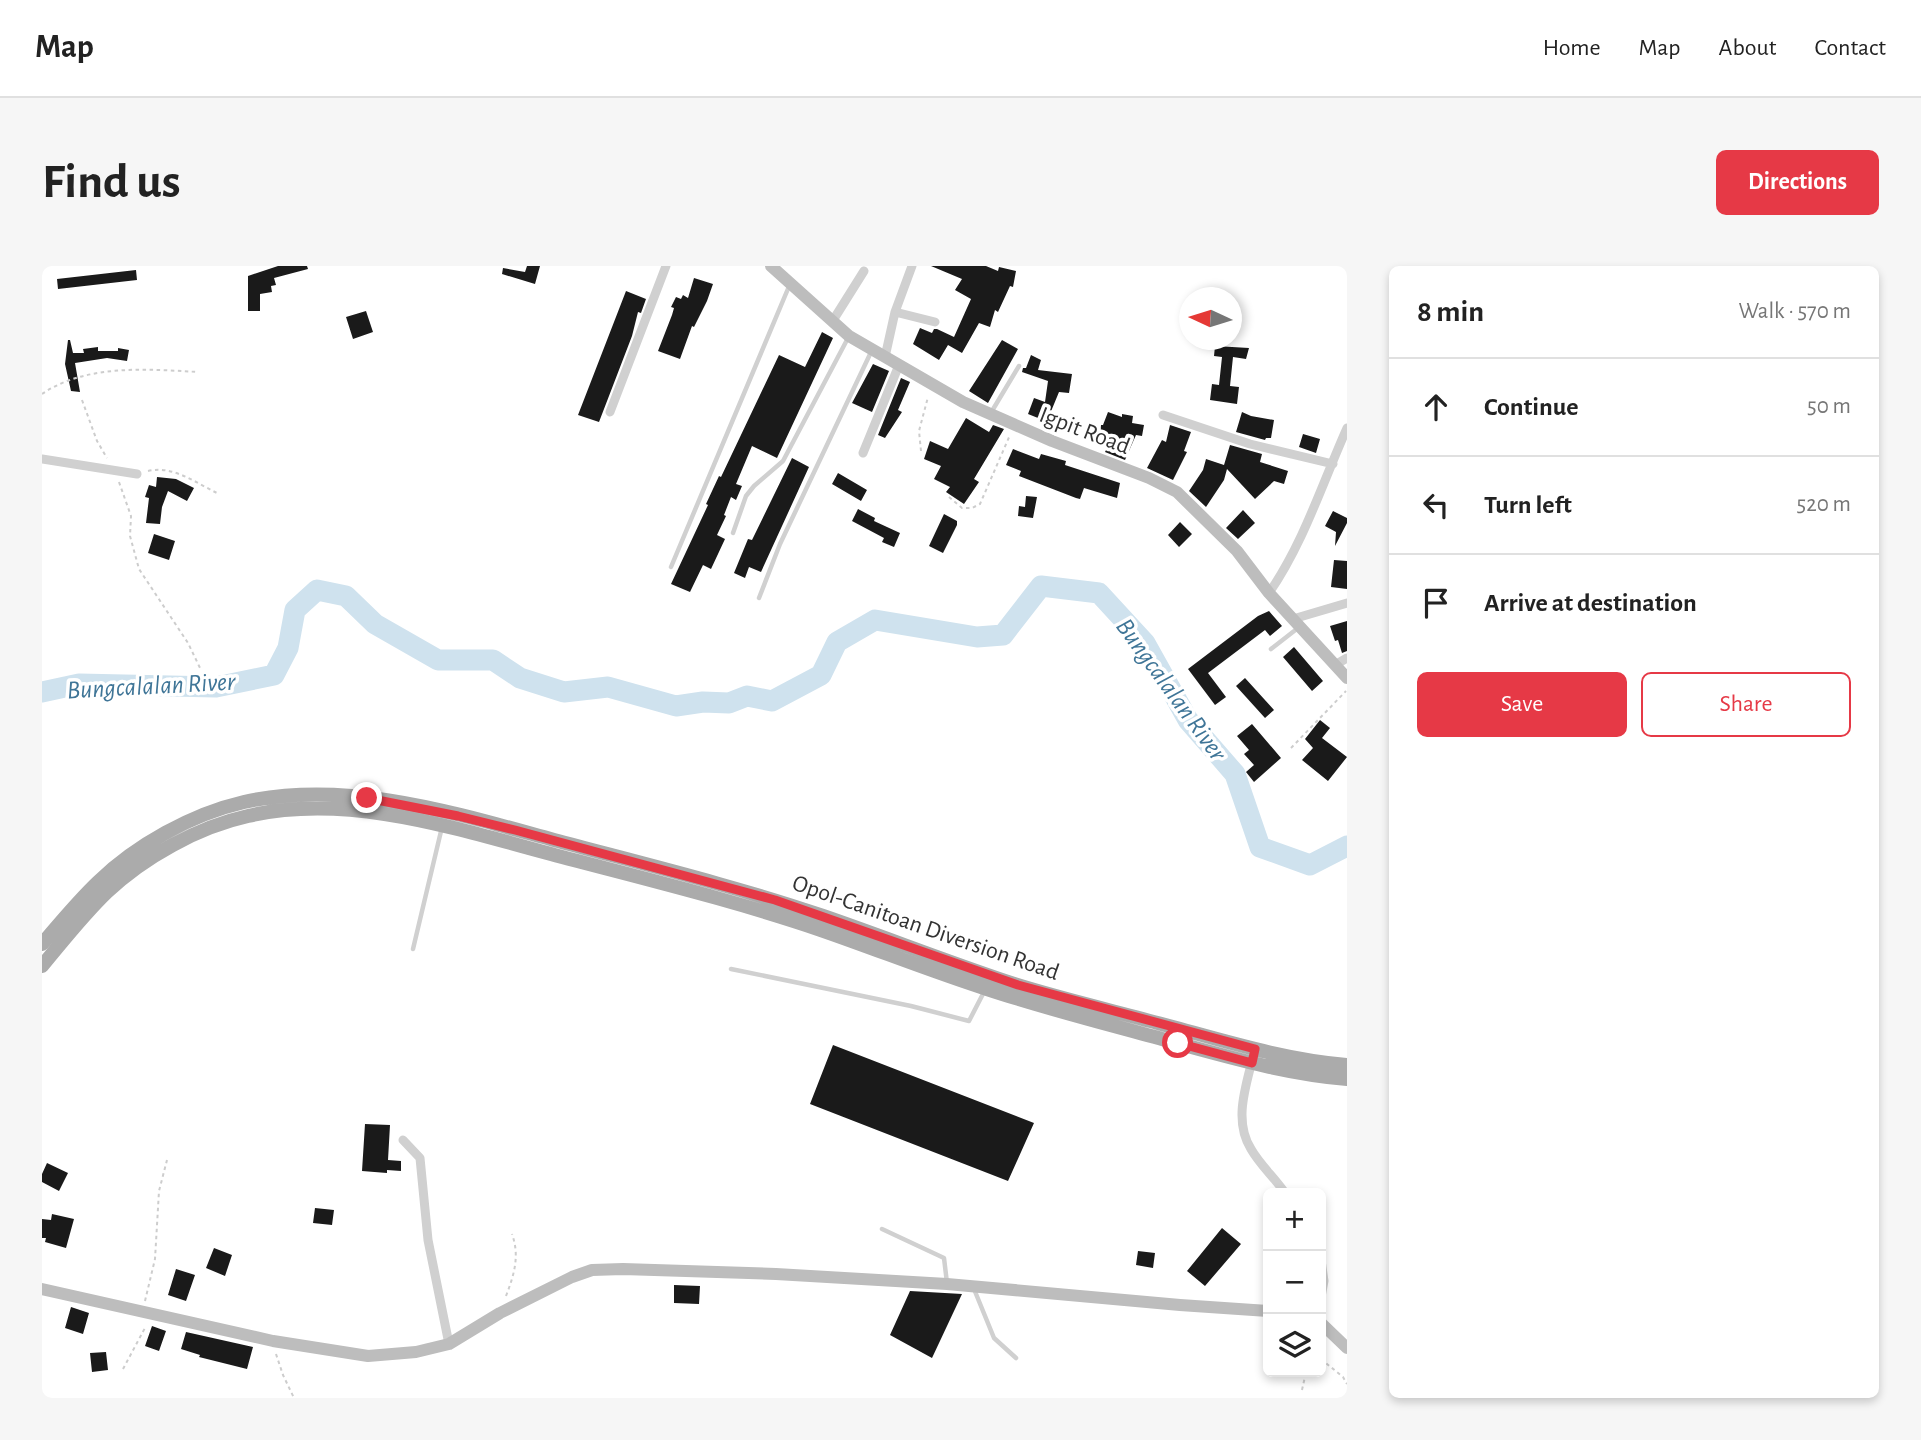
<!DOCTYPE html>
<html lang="en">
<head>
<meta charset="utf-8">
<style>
  body { margin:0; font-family:"Alegreya Sans",sans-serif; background:#f6f6f6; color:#222 }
  .controls { position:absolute; right:21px; bottom:21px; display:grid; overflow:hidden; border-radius:10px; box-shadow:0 4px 10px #0003 }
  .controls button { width:63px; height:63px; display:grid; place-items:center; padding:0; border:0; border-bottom:2px solid #e0e0e0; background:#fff; color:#222; font:35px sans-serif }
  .compass { position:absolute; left:1137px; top:21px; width:63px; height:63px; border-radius:50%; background:#fff; box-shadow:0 4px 10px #0003; rotate:274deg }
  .stop { position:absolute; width:21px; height:21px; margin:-16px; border:5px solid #e63946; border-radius:50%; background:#fff }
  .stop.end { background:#e63946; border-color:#fff; box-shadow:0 2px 7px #0008 }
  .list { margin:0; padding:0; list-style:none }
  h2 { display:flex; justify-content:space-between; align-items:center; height:91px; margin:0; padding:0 28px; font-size:30px }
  h2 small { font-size:23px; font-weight:400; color:#767676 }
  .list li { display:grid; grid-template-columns:46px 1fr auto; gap:21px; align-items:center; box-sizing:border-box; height:98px; padding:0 28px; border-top:2px solid #e0e0e0 }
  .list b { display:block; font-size:26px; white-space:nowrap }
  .list em { font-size:23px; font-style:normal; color:#767676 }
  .actions { display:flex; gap:14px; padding:21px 28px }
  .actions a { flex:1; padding:16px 0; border:2px solid #e63946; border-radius:10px; text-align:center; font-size:24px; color:#e63946 }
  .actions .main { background:#e63946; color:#fff }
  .icon { flex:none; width:38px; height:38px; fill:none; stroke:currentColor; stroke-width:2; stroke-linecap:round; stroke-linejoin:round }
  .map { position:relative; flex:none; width:1305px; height:1132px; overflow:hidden; border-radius:10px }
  header { display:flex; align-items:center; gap:42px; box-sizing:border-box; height:98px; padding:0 35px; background:#fff; border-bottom:2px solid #e0e0e0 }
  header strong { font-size:33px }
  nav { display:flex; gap:38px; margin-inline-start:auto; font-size:24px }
  .intro { display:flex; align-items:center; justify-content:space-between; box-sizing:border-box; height:168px; padding:0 42px }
  h1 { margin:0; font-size:49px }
  .button { padding:18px 32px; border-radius:10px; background:#e63946; color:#fff; font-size:24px; font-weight:700 }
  main { display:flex; gap:42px; padding:0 42px }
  aside { flex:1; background:#fff; border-radius:10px; box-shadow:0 4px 10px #0003 }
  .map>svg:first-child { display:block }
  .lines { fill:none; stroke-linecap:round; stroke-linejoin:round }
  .river { stroke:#cfe2ee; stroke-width:21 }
  .building { fill:#1a1a1a }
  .path { stroke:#cdcdcd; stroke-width:2; stroke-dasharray:3.5 3.5; stroke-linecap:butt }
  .lane { stroke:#d0d0d0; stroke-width:4.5 }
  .street { stroke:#d0d0d0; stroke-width:9 }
  .secondary { stroke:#bdbdbd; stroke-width:12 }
  .primary { stroke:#ababab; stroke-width:14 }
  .route { stroke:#e63946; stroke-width:9 }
  .labels { text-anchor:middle; stroke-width:7; stroke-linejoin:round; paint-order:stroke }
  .street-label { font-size:24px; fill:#333; stroke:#fff }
  .water-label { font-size:26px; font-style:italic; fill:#3f7597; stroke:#fff }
</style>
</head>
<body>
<header>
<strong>Map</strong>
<nav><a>Home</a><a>Map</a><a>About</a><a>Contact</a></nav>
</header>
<div class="intro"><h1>Find us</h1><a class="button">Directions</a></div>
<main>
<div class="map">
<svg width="1305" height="1132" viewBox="0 0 1305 1132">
  <rect width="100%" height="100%" fill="#fff"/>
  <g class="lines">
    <path class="river" d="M0,426l37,-8 137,3 58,-12 14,-27 7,-38 22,-20 29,6 29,28 63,36h55l27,18 44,14 44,-5 68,19 27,-4 26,1 18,-7 25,5 49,-26 16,-33 38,-22 102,17 26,-2 38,-49 58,7 46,50 43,77 47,54 25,73 50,18 37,-19"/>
  </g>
  <path class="building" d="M236,0h29l1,3 -34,9 2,7 -5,1 1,6 -12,2v17h-12v-35z
    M485,0h13l-5,18 -33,-10 1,-6 22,4z
    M889,0h55l12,5 1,-4 17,4 -3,16 -3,-1 -12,26 -3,-2 -5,17 -11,-4 -17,30 -14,-8 -9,15 -26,-16 7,-16 12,5 2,-4h3l17,8 17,-38 -16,-9 7,-11z
    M94,4l1,10 -79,9 -1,-10z
    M652,12l19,6 -6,17 -13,26 -2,-1 -12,33 -22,-8 14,-36 2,-7 -3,-1 5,-10 5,2 2,-4 5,3z
    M584,25l20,8 -5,14 -3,-1 -6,24 -33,86 -21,-7z
    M324,45l7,21 -20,7 -7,-22z
    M780,66l11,6 -56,120 -25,-12 -16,38 6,2 -6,14 -5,-3 -7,18 2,1 -9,19 8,4 -14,30 -8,-4 -13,27 -19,-8 37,-79 -2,-1 13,-28 2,1 58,-122 26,12z
    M26,74h2l3,13h11l-1,-4 15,-2v4h20v-3l11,2 -2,11 -20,-3 -32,5 5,29 -9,-1 -6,-27z
    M960,74l16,9 -30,54 -19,-12z
    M1173,80l34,2 -3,11 -13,-2 -3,29 9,1 -2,17 -27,-4 2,-16 7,1 3,-28 -8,-1z
    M989,89l10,5 -3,10 34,4 -3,19 -10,-1 -14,34 -3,-1 1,-5 -15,-6 6,-16 11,4 3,-21 -26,-9 1,-4h3z
    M831,98l16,7 -17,41 -20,-9z
    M859,112l9,4 -12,28 4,2 -17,26 -7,-3z
    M1066,146l14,5v-3l11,2 -1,7 12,2 -2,11 -6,-1 -11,25 -20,-8 6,-12 -11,-2 1,-13h2z
    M1200,146l9,4 23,4 -3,18h-5l-1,2 -29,-8z
    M924,152l23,14 4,-7 11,4 -30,50 5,3 -15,22 -18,-12 4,-5 -16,-8 7,-13 -17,-7 6,-18 18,8z
    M1128,159l21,7 -7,19 3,1 -14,28 -26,-12 15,-28 4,2z
    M1261,168l17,5 -4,14 -17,-6z
    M1188,179l32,9 -2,8 28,9 -4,13 -10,-3 -19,18 -28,-30 -3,11 -18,27 -17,-16 14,-21 3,-11 18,6z
    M971,183l26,10 2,-5 25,7 -1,4 55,18 -3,15 -33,-10 -4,11 -4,-1 -57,-22 2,-5 -15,-6z
    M750,192l17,9 -48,105 -12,-5 -4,11 -11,-5 14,-34 4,1z
    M796,207l29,17 -6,11 -29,-17z
    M115,211l19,2 18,9 -7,13 -19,-10 -6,16 -2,17 -14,-1 3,-25 -4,-1 4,-12 7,2z
    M984,230l11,1 -4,21 -15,-2 1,-10 6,1z
    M816,243l17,9 -1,3 26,12 -6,14 -12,-5 2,-4 -32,-17z
    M1201,244l12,13 -17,16 -12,-11z
    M1291,245l14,7v5l-12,23 1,-14 -11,-6z
    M902,248l13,7v4l-14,28 -14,-7z
    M1138,256l12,12 -13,13 -11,-12z
    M112,268l21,7 -6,19 -21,-7z
    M1292,294l13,1v28l-16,-2z
    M1227,345l13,15 -12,10 -5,-6 -57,43 18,24 -11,8 -27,-36 70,-53z
    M1305,355v30l-5,2 -4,-13 -3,1 -5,-15z
    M1252,381l29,34 -11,10 -29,-34z
    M1203,412l29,32 -9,8 -29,-32z
    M1278,454l10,8 -8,10 25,19 -19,24 -26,-21 11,-12 -8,-9z
    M1210,458l29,34 -27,24 -8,-10 8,-7 -10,-11 5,-4 -12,-14z
    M791,779l201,78 -26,58 -198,-77z
    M323,858l25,1 -2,35 13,1v10l-14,-1v3l-25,-2z
    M5,897l21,10 -9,18 -17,-9v-8z
    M273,942l19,2 -2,15 -19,-2z
    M10,948l22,5 -8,29 -21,-6 1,-4h-4v-19l9,1z
    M1180,962l19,16 -36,42 -18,-15z
    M172,982l18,7 -7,21 -19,-8z
    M1096,985l17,2 -2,15 -17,-3z
    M134,1003l19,6 -9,26 -18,-6z
    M632,1019l26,1 -1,18 -25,-1z
    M868,1025l52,3 -30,64 -42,-23z
    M29,1041l18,6 -6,21 -18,-6z
    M110,1060l14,5 -7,20 -14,-5z
    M144,1066l67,15 -6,22 -48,-12 1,-2 -19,-6z
    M64,1086l2,18 -16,2 -2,-19z"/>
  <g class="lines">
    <path class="path" d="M0,128c44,-30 105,-25 156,-22
      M40,134l15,41 10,17
      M879,185l-2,-20 9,-34
      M106,205c25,-6 48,12 69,22
      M77,216l12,34 -1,20 9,33 49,74 13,27
      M907,231l13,11h10l8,-4 30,-69
      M1249,482l55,-57
      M464,1030c8,-21 14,-40 6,-62
      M103,1035l10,-42 4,-68 8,-31
      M234,1088l7,21 11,23
      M1279,1093l22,18 4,7
      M81,1103l23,-43
      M1260,1124l4,-18"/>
    <path class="lane" d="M950,145l27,-45
      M691,267l13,-37 8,-10 29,-25 65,-123
      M629,301l119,-283
      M717,332l21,-54 92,-194
      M1229,383l27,-21
      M371,683l29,-122
      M689,703l180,37 58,15 16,-31
      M840,963l62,29 3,25
      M932,1023l20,49 22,20"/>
    <path class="street" d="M853,46l40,10
      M790,56l32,-51
      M843,91l10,-45 17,-46
      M568,146l56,-146
      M1121,149l87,29 83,20
      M821,187l36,-88
      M0,193l95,15
      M1227,327c35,-51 53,-109 78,-165
      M1251,353l54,-16
      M1293,399l12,-7
      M1210,795c-7,28 -18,61 -1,88 9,16 24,29 34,44
      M361,874l17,18 8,82 21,104
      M1279,994l3,21 -3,16"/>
    <path class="secondary" d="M729,0l78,70 114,66 89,39 97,37 28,14 60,59 32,42 78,85
      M0,1023l231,52 95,15 48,-4 33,-8 51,-31 72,-36 20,-7 31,-1 153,5 171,10 233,21 88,6
      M1279,1057l26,25"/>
    <path class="primary" d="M0,678c18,-21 36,-43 56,-62 38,-37 94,-68 146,-80 103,-23 211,11 310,38 90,24 181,46 269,76 64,22 127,47 191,68 51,16 104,28 155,42 59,16 117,34 178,39
      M0,700c21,-25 41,-51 65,-74 37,-35 91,-65 141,-76 100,-23 206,12 303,38 90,24 182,46 270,76 55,19 110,41 166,59 60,20 121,35 182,52 59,16 117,33 178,38"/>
  </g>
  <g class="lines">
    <path class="route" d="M325,532l91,18 57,14 260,70 243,85 237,64 -3,14 -74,-20"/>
  </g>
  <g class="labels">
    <g class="street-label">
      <text transform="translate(1043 164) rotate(21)" y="8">Igpit Road</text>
      <text transform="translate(884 661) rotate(19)" y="8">Opol-Canitoan Diversion Road</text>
    </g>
    <g class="water-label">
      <text transform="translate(109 419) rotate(-3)" y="9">Bungcalalan River</text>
      <text transform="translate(1130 423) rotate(54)" y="9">Bungcalalan River</text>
    </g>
  </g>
</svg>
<div class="controls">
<button>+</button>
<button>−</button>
<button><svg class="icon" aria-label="layers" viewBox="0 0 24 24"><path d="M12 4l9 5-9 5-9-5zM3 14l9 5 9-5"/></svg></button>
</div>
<svg class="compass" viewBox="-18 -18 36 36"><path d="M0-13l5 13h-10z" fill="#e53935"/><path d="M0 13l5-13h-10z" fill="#767676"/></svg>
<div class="stop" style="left:1136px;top:777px"></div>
<div class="stop end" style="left:325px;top:532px"></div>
</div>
<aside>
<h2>8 min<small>Walk · 570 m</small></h2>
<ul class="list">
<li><svg class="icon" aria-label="ahead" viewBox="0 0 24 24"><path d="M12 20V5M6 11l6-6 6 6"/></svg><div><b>Continue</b></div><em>50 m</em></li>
<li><svg class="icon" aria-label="left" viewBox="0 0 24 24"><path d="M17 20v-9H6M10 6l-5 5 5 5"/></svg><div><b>Turn left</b></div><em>520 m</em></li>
<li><svg class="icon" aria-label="arrive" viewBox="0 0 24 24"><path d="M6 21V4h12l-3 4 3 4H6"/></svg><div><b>Arrive at destination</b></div></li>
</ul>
<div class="actions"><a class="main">Save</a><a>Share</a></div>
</aside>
</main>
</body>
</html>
